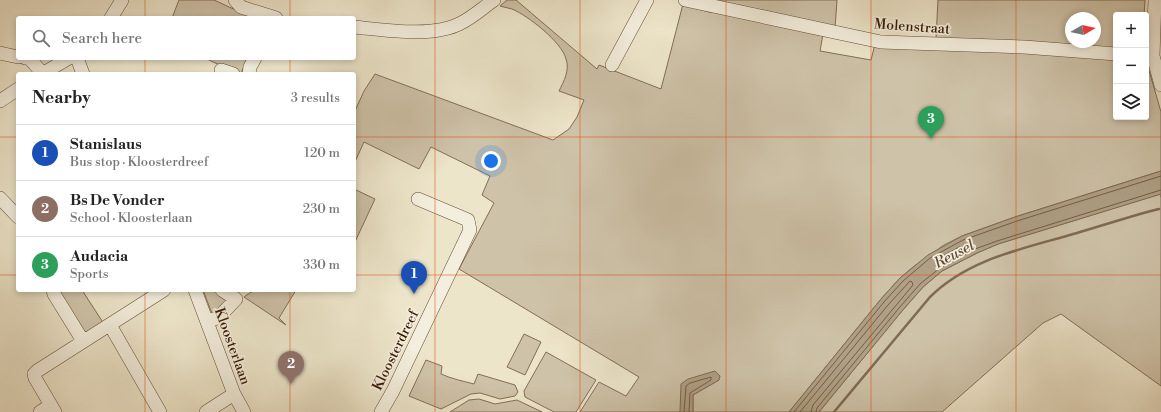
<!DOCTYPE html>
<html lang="en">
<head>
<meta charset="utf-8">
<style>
  body { margin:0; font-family:"Libre Bodoni",serif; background:#f2f2f2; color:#222 }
  .controls { position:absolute; right:12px; top:12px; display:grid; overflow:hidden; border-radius:4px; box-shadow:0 2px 6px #0003 }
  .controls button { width:36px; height:36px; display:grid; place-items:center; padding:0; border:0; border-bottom:1px solid #e0e0e0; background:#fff; color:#222; font:20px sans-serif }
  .compass { position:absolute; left:1065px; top:12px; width:36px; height:36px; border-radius:50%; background:#fff; box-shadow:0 2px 6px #0003; rotate:81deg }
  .you { position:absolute; left:491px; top:161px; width:14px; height:14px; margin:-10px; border:3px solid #fff; border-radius:50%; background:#1a73e8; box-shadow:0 0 0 6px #1a73e833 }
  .badge { display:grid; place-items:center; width:26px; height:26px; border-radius:50%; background:#8f2418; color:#fff; font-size:13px; font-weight:700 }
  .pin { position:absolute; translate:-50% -33px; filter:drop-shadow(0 1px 2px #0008) }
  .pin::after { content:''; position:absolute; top:21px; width:14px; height:12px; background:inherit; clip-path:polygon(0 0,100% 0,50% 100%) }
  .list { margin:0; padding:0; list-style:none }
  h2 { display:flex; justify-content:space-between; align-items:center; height:52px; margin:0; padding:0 16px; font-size:17px }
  h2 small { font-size:13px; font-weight:400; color:#767676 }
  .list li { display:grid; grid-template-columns:26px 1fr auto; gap:12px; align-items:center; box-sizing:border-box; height:56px; padding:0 16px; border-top:1px solid #e0e0e0 }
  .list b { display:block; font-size:15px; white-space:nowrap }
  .list p { margin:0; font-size:13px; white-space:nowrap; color:#767676 }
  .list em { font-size:13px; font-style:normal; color:#767676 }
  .icon { flex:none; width:22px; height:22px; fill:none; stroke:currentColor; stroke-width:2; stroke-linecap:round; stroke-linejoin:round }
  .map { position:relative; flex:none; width:1161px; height:412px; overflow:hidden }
  .search { position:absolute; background:#fff; box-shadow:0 2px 6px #0003; left:16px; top:16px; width:340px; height:44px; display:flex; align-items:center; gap:10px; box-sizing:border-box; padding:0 14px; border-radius:4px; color:#767676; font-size:15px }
  .panel { position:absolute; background:#fff; box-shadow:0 2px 6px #0003; left:16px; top:72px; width:340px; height:220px; border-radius:4px }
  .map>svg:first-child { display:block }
  .green { fill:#cec2a8; stroke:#836e56; fill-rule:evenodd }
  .water { fill:#afa086; stroke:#7f6a52 }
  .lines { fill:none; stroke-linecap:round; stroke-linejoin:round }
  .shore { stroke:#745d44; stroke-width:1 }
  .stream { stroke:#7f6a52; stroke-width:2.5 }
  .minor-casing { stroke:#654d35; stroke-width:14 }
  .minor { stroke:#f3eedd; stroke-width:13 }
  .grid { fill:none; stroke:#df560c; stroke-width:1; stroke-opacity:0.55 }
  .labels { text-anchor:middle; stroke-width:3.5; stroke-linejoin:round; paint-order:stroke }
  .street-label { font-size:14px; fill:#381a03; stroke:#f3eedd }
  .water-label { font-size:15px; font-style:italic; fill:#624931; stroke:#f3eedd }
</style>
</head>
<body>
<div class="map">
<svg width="1161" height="412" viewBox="0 0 1161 412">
  <rect width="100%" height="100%" fill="#ede5ca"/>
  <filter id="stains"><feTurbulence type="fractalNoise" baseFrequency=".005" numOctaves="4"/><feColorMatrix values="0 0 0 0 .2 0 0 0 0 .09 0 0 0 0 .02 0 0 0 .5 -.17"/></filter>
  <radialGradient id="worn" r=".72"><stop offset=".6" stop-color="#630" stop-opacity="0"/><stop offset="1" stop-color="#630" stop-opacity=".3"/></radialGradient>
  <path class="green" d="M179,0h35l39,18h-81z
    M507,0h9l81,69 2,-4 62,24 22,-85 26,8 13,1 101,21 -3,17 51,9 4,-16 241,13v60h30v-57l15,52v59l-146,46 -53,19 -18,9 -31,22 -13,11 -19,21 -92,113h-96v-17l26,-15 -4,-9 -34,37 -1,4h-100l19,-30 27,14 13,-19 -180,-108 35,-66 -12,-8 8,-19 -59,-29 -12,22 -55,-27 -10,22v-51l10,-22 11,-17 178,66 16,-11 8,-12 7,-17 -25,-9c5,-10 11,-21 7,-32 -4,-17 -39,-44 -54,-50 -4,-1 -8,-2 -12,-3z
    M710,0h127l-2,28z
    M938,0h207l-1,15h-28v36l-180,-13zM1071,18h24v24h-24z
    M205,58h42l-6,16h-3z
    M354,189l21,10 -21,45z
    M1160,194l1,4v188l-100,-72 -18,9 -101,89h-123l83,-101 21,-24 19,-16 35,-18 21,-9z
    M61,290h21l22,34 -13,8h-7l-27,-38z
    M203,290h15l13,8 -16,18 -4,-5z
    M254,290h42l-17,28 7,7 -42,-28z
    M524,334l17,8 -16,33 -18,-8z
    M546,352l50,28 -20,32h-22l-29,-15 -1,-6z
    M426,360l16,6 -1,8c11,5 22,7 33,10l4,-10 37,11 3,7 -3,4 -15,3 -20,-6 -9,1 -30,15 -32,-13z
    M479,399l16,5 22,-4 25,12h-92l19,-12z"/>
  <path class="water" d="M1161,171v23l-163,50 -21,9 -35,18 -19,16 -21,24 -83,101h-30l92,-113 19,-21 28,-23 34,-19 53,-19z
    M715,371l5,5 -1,4 -26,15v17h-13l1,-28 7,-5z"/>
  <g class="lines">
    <path class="shore" d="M960,247l3,1 -1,3 -17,9 -3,-1 1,-3z
      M684,412l2,-26 4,-3 21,-6v3l-21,13 -1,19
      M794,412l90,-110 19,-21 27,-23 33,-18 54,-19 144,-45
      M800,412l88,-107 22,-24 2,1 1,3 -100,120 -2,7
      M816,412l1,-4 82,-100 21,-24 20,-16 35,-19 22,-8 164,-51"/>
    <path class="stream" d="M834,412l96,-115c39,-39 96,-49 147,-64 27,-8 54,-17 82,-24"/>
    <g class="minor-casing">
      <path id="minor" d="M235,0l6,7 35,11
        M685,0l196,42 143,5 92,7
        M1155,0l-2,56 8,29
        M111,18l11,-18
        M354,27c31,3 79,11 107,-4 12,-6 23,-16 33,-23
        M0,53l18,4
        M25,58l5,1 13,15
        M77,58l6,16
        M612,65l35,-65
        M221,70l12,4
        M42,74l27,-16
        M249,74l1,-7 5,-9
        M0,101l18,-12
        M0,198l18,19
        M53,290l1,4 29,47
        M195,290l39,104 10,18
        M207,322l12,-5 17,-18 -14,-9
        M110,325l50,87
        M40,412l11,-7
        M55,412l-20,-34 -1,-4 3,-3 127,-81
        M206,412l28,-18
        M381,412l12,-21 77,-161 -2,-10 -50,-21"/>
    </g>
    <use href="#minor" class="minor"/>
  </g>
  <path class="grid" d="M145,0v18M290,0v18M435,0v412M580,0v412M726,0v412M871,0v412M1016,0v412M145,58v16M290,58v16M0,137h18M354,137h807M0,275h18M354,275h807M145,290v122M290,290v122"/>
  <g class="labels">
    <g class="street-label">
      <text transform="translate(912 26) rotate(4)" y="5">Molenstraat</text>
      <text transform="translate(233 346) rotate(70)" y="5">Kloosterlaan</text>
      <text transform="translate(395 350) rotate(-64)" y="5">Kloosterdreef</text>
    </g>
    <g class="water-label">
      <text transform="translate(954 254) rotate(-28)" y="5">Reusel</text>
    </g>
  </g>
  <rect width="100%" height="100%" filter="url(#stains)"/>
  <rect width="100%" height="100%" fill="url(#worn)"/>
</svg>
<div class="controls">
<button>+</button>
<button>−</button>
<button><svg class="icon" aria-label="layers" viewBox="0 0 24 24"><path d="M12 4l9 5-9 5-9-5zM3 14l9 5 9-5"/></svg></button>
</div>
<svg class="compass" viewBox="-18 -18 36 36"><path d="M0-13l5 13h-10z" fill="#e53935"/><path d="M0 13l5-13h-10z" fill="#767676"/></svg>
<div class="you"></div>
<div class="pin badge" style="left:414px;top:294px;background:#1a4fb4">1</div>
<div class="pin badge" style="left:291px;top:384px;background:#8d6e63">2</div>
<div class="pin badge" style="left:931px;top:139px;background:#2e9e5b">3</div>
<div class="search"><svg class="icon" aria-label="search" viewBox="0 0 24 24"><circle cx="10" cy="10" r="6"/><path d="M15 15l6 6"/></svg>Search here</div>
<section class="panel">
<h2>Nearby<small>3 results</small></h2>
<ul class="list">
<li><span class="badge" style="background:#1a4fb4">1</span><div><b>Stanislaus</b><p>Bus stop · Kloosterdreef</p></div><em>120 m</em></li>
<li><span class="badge" style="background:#8d6e63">2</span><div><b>Bs De Vonder</b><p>School · Kloosterlaan</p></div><em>230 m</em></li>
<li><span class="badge" style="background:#2e9e5b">3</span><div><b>Audacia</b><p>Sports</p></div><em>330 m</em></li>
</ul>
</section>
</div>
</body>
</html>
